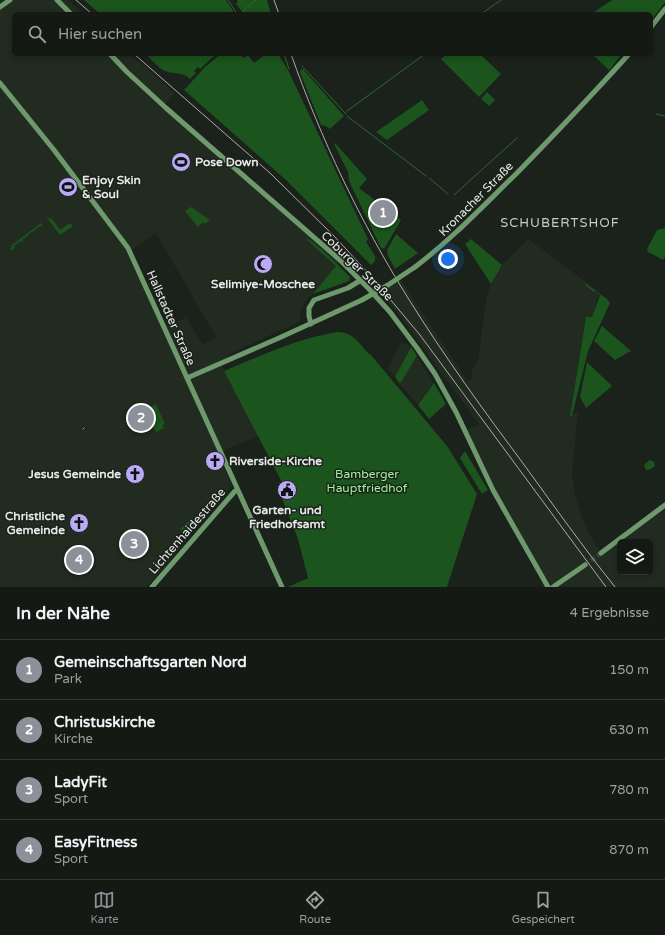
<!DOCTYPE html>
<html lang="de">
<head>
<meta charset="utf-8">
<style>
  body { margin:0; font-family:"Varela Round",sans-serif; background:#212622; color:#f1f3f6 }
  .controls { position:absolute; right:12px; bottom:12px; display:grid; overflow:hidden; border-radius:6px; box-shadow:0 2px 6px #0003 }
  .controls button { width:36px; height:36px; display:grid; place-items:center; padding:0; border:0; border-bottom:1px solid #333834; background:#141914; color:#f1f3f6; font:20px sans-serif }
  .you { position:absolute; left:448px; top:259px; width:14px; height:14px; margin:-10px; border:3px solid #fff; border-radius:50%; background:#1a73e8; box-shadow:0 0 0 6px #1a73e833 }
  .badge { display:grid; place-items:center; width:26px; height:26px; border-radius:50%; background:#8c9099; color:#fff; font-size:13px; font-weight:700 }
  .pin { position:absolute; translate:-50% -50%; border:2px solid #fff; box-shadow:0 1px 4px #0006 }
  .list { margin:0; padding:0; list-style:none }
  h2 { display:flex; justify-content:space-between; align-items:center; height:52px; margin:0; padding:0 16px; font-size:17px }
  h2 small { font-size:13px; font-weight:400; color:#9da0a0 }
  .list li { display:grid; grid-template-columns:26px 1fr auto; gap:12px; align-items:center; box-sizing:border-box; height:60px; padding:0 16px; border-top:1px solid #333834 }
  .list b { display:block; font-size:15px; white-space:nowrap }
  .list p { margin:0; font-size:13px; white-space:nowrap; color:#9da0a0 }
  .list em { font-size:13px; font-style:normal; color:#9da0a0 }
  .icon { flex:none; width:22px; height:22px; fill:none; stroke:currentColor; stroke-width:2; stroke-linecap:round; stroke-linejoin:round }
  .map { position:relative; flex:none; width:665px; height:587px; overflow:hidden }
  .search { position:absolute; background:#141914; box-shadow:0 2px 6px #0003; left:12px; right:12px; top:12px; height:44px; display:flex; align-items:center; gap:10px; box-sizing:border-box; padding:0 14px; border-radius:6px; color:#9da0a0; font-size:15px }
  .sheet { height:292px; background:#141914 }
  nav { display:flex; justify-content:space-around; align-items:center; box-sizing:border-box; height:56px; border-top:1px solid #333834; background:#141914; font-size:11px; color:#9da0a0 }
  nav a { display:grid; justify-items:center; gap:2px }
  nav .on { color:#8c9099 }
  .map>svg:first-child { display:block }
  .built { fill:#212b20; fill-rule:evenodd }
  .green { fill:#1b541c }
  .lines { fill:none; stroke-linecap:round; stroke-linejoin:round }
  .stream { stroke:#2a6d2b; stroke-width:1 }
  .secondary-tunnel { stroke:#393f39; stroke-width:5; stroke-dasharray:5 2.5; stroke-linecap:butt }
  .secondary { stroke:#6e996c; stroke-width:5 }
  .rail { stroke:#aaaeaa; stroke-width:1 }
  .secondary-bridge { stroke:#6e996c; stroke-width:5 }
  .labels { text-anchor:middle; stroke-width:3; stroke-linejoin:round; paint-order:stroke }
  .poi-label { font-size:12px; font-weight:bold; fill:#e5e9e5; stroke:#1b211b; text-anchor:start }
  .street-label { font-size:12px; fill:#e5e9e5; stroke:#1b211b }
  .park-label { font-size:12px; fill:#9cf59a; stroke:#1b211b }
  .neighbourhood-label { font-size:13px; letter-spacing:1px; fill:#c5cdc4; stroke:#1b211b }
</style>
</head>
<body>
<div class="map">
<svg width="665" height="587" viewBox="0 0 665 587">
  <rect width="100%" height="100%" fill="#1b211b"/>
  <path class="built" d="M0,0h68l16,14h-70v40h116l45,39 -13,15 177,155 -24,29 -6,5 -6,9 -4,16 -69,32 -7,8 1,9 35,65 -42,17 15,33 -85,101h-147zM156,233l60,104 -13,7 -17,-26 -24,10 -34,-75z
    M528,239l73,54 -3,4 -6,20 -6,1 -16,98 8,-4 -6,62 3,20 8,27 9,18 10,16 18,-13v30h30v-30h-30l34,-26 11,-6v77h-120l-82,-156 17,-6 -50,-67 -30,-43 -22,-24 22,-12 65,98 3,4 3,-2 1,-9 6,-9 8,-62 5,-15 11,-19z
    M401,342l10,5 -16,30 -7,-8z
    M417,356l17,27 -16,22 -18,-21z"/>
  <path class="green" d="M84,0h142l9,14h-135z
    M237,0h30l4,14h-27l-8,-10 2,-2z
    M612,0h53v2l-14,19v-7h-60z
    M145,54h71l-16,15 -2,-2 -4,4 2,2 -6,6c-8,-8 -15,-4 -25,-8 -7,-3 -14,-12 -20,-17z
    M221,54h19l3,4 5,-3 6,8 12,-9h12l10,16 80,169 -2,3 9,14v5l-4,4 -84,-84 -103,-91 21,-23z
    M447,54h33l21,20 -22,23 -38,-38z
    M592,54h30l-13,16z
    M301,69h2l41,47 -14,13 -4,-3 -5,-1 -21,-53z
    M487,92l8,8 -6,6 -8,-7z
    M422,100l7,10 -42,30 -11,-8z
    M335,143l32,36 -8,9 42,32 -17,29 -3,-1 -32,-67 -1,-9 -14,-28z
    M191,207l19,13 -5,4 -2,-2 -5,5 -13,-16z
    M47,218l5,1 8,11 10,-7 3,3 -13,9z
    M41,223l2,3 -1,1 -1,-2 -6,5 -1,2 -1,-1 -5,4v2l-1,-1 -5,4 1,1 -1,1 -2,-1 -6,5 1,2 -4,3v-2l1,-4z
    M665,228v29l-2,3 -15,-8 -1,-3 10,-19z
    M396,234l22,19 -23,16 -7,-13 -1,-6z
    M305,238c8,1 36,30 44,38l1,2 -1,3 -36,13 23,-28z
    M471,239l31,26 -11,19 -26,-40z
    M586,284l21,15 3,4 -22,48 -16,65h-2l16,-99h6l8,-22 -5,-4 -1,1 -9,-7z
    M602,326l29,25 -16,9 -21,-19z
    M338,332c16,1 20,10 30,21l3,2 76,91 30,48 -30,93h-159l20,-9 -10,-39 -19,-48 6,-3 -61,-117c36,-15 74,-33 114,-39z
    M411,347l6,9 -17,28 -5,-7z
    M587,362l25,24 -26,22 -6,-11z
    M434,383l12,21 -17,15 -11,-14z
    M156,404l9,20 -3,1 2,3 -8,4 -6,-10 7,-5 -3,-6 -2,1 -3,-5z
    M465,451l23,39 -6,4 -22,-36z
    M650,460l4,2 1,4 -6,4 -1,-1 -1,2 -3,-5 2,-3z
    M189,521l7,6 -8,9 -8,-7z"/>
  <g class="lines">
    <path class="stream" d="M228,0l9,14
      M243,11l13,-11
      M239,14l1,-1
      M481,14l20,-14
      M284,54l5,15
      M302,66l44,48
      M347,111l78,-57
      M656,114l9,2
      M347,116l79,60
      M429,178l19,16
      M454,195l63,-57"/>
    <path class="secondary-tunnel" d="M585,565l16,-12"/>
    <path class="secondary" d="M57,0l14,14
      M0,7l10,-7
      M651,27l14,-18
      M110,54l17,18 39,36 175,153 29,29 20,22 27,36 18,26 21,38 37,78 55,97
      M0,83l54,67 74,98 154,339
      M415,267c37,-28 68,-61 101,-93 38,-39 76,-79 113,-120
      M311,324l-2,-8v-8l5,-8 34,-12 13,-8
      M187,378l92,-40 83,-38
      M601,553l64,-48
      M152,587l83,-96 3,-1
      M553,587l32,-22"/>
    <path class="rail" d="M76,0l16,14
      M274,0l5,14
      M134,54l136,119 64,63 35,38 51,61 186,252
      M291,54c30,85 69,167 117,244 36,58 76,113 117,168 29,40 58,81 90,121
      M83,429l1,-1"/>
    <path class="secondary-bridge" d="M362,300l26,-15 27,-18"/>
  </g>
  <defs>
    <g id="stadium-disc" transform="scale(1)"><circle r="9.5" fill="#baaaf6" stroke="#1b211b"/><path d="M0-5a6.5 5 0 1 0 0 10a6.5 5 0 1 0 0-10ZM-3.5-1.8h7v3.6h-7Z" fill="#111"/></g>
    <g id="mosque-disc" transform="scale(1)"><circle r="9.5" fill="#baaaf6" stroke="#1b211b"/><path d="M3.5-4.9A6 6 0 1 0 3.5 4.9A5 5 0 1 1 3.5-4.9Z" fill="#111"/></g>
    <g id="church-disc" transform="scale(1)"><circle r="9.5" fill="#baaaf6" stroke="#1b211b"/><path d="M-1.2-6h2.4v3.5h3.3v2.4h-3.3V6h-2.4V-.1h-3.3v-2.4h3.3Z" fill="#111"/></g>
    <g id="civic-disc" transform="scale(1)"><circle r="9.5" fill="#baaaf6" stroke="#1b211b"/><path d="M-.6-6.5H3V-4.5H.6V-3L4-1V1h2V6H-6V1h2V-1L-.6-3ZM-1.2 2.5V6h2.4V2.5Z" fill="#111"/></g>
  </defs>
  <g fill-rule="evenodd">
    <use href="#stadium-disc" x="181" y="162"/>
    <use href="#stadium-disc" x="68" y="187"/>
    <use href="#mosque-disc" x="263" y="264"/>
    <use href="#church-disc" x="215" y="461"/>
    <use href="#church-disc" x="135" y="474"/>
    <use href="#civic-disc" x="287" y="490"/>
    <use href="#church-disc" x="79" y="523"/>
  </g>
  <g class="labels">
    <g class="poi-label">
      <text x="195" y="166">Pose Down</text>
      <text x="82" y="184">Enjoy Skin<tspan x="82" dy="14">&amp; Soul</tspan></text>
      <text x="263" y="288" text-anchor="middle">Selimiye-Moschee</text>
      <text x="229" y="465">Riverside-Kirche</text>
      <text x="121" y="478" text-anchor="end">Jesus Gemeinde</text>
      <text x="287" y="514" text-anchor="middle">Garten- und<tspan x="287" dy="14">Friedhofsamt</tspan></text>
      <text x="65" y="520" text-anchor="end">Christliche<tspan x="65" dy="14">Gemeinde</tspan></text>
    </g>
    <g class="street-label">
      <text transform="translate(476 199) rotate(-45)" y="4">Kronacher Straße</text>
      <text transform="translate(357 266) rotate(44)" y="4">Coburger Straße</text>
      <text transform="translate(171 318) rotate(66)" y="4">Hallstadter Straße</text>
      <text transform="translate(187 531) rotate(-49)" y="4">Lichtenhaidestraße</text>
    </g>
    <g class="park-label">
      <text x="367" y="478">Bamberger<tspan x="367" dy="14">Hauptfriedhof</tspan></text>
    </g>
    <g class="neighbourhood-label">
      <text x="560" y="227">SCHUBERTSHOF</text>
    </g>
  </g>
</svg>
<div class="controls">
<button><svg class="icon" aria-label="layers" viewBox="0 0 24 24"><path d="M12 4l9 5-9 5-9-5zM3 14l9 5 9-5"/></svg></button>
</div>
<div class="you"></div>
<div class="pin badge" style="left:383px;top:213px">1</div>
<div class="pin badge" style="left:141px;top:418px">2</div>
<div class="pin badge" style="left:134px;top:544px">3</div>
<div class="pin badge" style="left:79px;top:560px">4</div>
<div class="search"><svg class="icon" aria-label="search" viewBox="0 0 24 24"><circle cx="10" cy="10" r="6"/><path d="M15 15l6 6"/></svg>Hier suchen</div>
</div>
<section class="sheet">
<h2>In der Nähe<small>4 Ergebnisse</small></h2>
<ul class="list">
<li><span class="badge">1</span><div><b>Gemeinschaftsgarten Nord</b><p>Park</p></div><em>150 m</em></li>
<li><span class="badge">2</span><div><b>Christuskirche</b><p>Kirche</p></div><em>630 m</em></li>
<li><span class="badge">3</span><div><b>LadyFit</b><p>Sport</p></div><em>780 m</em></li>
<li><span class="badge">4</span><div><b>EasyFitness</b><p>Sport</p></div><em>870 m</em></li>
</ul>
</section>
<nav>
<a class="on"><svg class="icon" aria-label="map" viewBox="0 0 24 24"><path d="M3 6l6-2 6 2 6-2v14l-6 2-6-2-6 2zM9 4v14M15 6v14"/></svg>Karte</a>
<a><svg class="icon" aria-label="directions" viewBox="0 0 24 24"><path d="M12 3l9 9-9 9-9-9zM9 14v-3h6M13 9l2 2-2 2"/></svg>Route</a>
<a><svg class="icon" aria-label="saved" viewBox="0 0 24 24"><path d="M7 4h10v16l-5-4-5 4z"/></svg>Gespeichert</a>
</nav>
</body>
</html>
